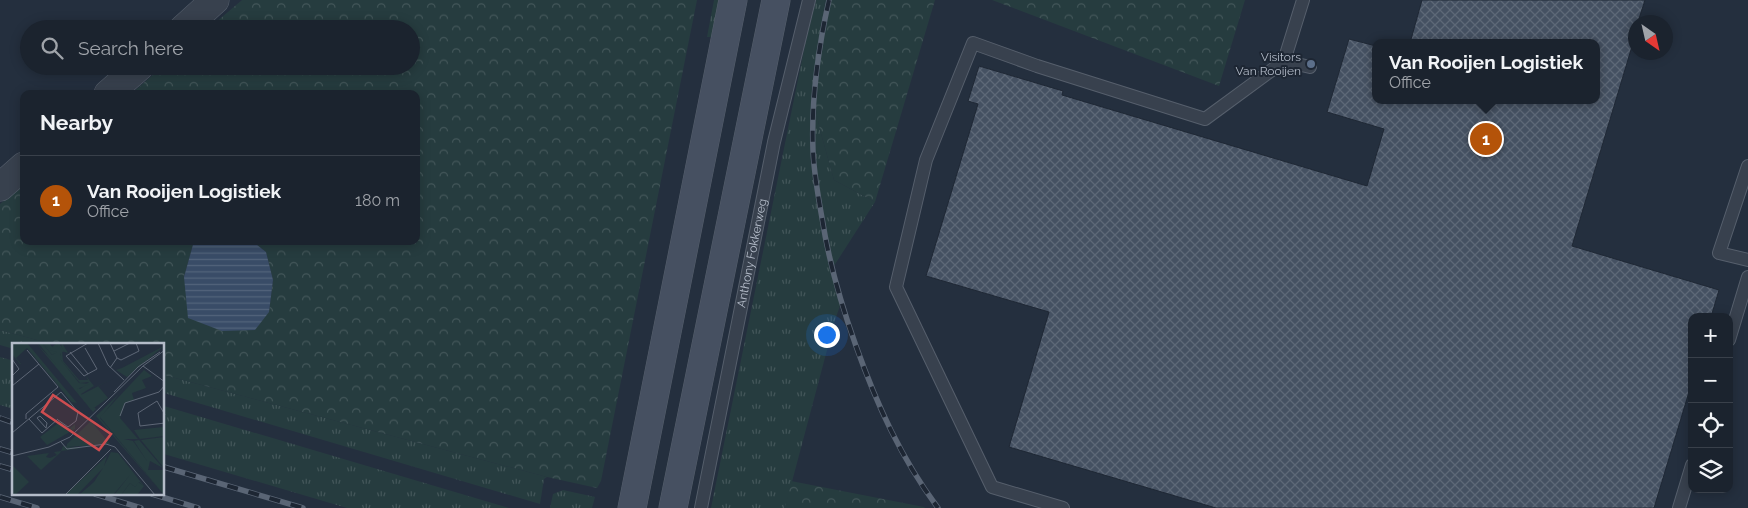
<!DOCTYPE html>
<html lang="en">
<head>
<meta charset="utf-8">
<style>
  body { margin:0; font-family:Raleway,sans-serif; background:#282f3a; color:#f1f3f6 }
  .controls { position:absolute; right:15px; bottom:15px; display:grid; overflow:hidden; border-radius:10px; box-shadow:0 2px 12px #0003 }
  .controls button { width:45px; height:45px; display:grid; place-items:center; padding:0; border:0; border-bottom:1px solid #39404a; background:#1b232e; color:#f1f3f6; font:25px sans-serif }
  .compass { position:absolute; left:1628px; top:15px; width:45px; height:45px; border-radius:50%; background:#1b232e; box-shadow:0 2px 12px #0003; rotate:146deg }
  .you { position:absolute; left:826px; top:334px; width:18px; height:18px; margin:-12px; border:4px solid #fff; border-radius:50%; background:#1a73e8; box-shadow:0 0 0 8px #1a73e833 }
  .badge { display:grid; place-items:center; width:32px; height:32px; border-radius:50%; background:#b45309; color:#fff; font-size:16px; font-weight:700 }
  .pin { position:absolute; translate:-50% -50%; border:2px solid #fff; box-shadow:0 1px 5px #0006 }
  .popup { position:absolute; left:1372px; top:39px; width:228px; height:65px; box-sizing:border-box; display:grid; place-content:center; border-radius:10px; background:#1b232e; filter:drop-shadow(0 1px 4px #0005); font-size:16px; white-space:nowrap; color:#a0a4aa }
  .popup b { font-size:19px; color:#f1f3f6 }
  .popup::after { content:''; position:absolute; left:50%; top:100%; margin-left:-10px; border:10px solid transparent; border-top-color:#1b232e }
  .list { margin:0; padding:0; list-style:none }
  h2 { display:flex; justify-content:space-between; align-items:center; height:65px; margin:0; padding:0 20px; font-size:21px }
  h2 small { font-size:16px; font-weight:400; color:#a0a4aa }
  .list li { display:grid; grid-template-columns:32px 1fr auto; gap:15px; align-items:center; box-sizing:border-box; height:90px; padding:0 20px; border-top:1px solid #39404a }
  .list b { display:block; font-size:19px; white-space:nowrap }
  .list p { margin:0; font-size:16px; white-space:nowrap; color:#a0a4aa }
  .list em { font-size:16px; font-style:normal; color:#a0a4aa }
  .icon { flex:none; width:28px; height:28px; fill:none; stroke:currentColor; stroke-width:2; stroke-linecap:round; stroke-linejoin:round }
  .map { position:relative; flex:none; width:1748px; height:508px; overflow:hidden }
  .search { position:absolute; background:#1b232e; box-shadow:0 2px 12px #0003; left:20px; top:20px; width:400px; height:55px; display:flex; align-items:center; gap:12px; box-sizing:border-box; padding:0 18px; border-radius:28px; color:#a0a4aa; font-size:19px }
  .panel { position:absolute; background:#1b232e; box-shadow:0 2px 12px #0003; left:20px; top:90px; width:400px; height:155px; border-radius:10px }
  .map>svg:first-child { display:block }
  .grass { fill:url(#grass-tufts) }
  .forest { fill:url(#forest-crowns) }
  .water { fill:url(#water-rules) }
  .building { fill:url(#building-cross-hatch); stroke:#1f2835 }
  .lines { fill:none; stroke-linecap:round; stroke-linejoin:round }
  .service-casing { stroke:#565f6c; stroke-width:14 }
  .tertiary-casing { stroke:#565f6c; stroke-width:29 }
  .secondary-casing { stroke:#565f6c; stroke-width:29 }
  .service { stroke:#38414e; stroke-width:12 }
  .tertiary { stroke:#38414e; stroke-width:28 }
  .secondary { stroke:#465061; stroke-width:28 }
  .rail-casing { stroke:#5a6575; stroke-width:5.5 }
  .rail { stroke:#1d2633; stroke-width:4; stroke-dasharray:11; stroke-linecap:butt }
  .service-dot { fill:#5c6f8a; stroke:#1d2633; stroke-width:2 }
  .labels { text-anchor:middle; stroke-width:4; stroke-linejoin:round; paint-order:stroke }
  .poi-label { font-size:12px; fill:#b4bcc9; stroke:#1d2633; text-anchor:end }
  .street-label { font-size:12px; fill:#b4bcc9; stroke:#1d2633 }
  .inset-road { fill:none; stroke:#5e6776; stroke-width:1 }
  .view { fill:#ce4d50; fill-opacity:0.15; stroke:#ce4d50; stroke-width:2.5 }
  .inset-edge { fill:none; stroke:#b4bcc9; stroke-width:2.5 }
</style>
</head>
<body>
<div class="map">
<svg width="1748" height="508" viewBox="0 0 1748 508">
  <defs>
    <pattern id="grass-tufts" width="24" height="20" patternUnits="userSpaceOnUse" patternTransform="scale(1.25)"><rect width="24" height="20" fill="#263c3f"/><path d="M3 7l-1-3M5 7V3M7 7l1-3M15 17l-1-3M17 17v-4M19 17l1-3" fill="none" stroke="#435659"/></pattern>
    <pattern id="forest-crowns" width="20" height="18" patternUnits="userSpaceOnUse" patternTransform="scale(1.25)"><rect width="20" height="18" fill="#263c3f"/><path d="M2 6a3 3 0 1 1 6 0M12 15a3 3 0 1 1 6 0" fill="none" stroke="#435659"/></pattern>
    <pattern id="water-rules" width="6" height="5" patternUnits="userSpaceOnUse" patternTransform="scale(1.25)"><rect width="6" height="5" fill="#394c67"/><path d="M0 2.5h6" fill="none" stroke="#53647b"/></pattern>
    <pattern id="building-cross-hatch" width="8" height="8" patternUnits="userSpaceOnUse" patternTransform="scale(1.25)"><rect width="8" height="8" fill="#455162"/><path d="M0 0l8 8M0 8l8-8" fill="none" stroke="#5d6877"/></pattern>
  </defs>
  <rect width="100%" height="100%" fill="#242f3e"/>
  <path class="grass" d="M714,0h8l-8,37h-7z
    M816,0h9l-13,91 8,39 14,50 41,22 -43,67 9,34 -6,17 -50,188h-74l95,-468z
    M0,330l52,14h-38v5l-14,-4z
    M0,357l14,4v48l-14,-4z
    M164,375l383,102 -3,2 -4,25 -376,-111z
    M164,406l345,102h-162l-183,-54z
    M563,490l32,7 -3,11h-42l3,-14z"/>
  <path class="forest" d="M242,0h455l-96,481 -4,7 -50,-11 -383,-102v-31h-112l-52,-14v-126l24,-19v56h170l-10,36 85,35 4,-32 -7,-28 -14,-11h164v-147h-285l32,-28h248v-37h-203z
    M825,0h110l-60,202 -41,-22 -14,-50 -8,-39z
    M992,0h253l-26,86z
    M791,481l133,26 1,1h-140z"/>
  <path class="water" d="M194,241h58l14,11 7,28 -4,32 -14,18 -33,1 -34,-13 -4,-41z"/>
  <path class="building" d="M1422,0h223l-7,22h-2v11l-64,213 147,44 -8,27h-19v65l-38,126h-438l-207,-61 40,-135 -123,-36 52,-172 -10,-3 11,-35 84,25 -1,4 305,91 17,-57 -57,-17 22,-73 27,7v54h220v-57h-186z"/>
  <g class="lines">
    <g class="service-casing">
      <g id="service">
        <path d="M1303,0l-19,61 26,6"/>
        <path d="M1748,166l-29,87 29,7"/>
        <path d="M1729,340l19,-63"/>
        <path id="s1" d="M701,508l73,-366 35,-142"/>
        <path d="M1063,508l-71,-21 -96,-200 30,-127 47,-117 64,23 168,53 79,-58"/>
        <path d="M1679,508l13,-43"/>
      </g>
    </g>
    <g class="tertiary-casing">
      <path id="tertiary" d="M183,29l32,-29
        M108,94l32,-28
        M0,187l24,-21"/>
    </g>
    <g class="secondary-casing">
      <path id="secondary" d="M632,508l101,-508
        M673,508l103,-508"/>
    </g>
    <use href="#service" class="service"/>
    <use href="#tertiary" class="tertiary"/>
    <use href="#secondary" class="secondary"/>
    <g class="rail-casing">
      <path id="rail" d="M829,0c-11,49 -18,100 -16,151 1,22 5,45 9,67 7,45 19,86 34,128 21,59 45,112 82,162
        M0,418l14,5
        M0,449l14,4
        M0,466l14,4
        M164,467l139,41
        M95,494l46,14
        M152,494l46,14
        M0,497l37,11"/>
    </g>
    <use href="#rail" class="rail"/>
  </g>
  <circle class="service-dot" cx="1311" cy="64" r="5"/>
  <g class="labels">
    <g class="poi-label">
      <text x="1301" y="61">Visitors<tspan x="1301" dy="14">Van Rooijen</tspan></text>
    </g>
    <g class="street-label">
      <text dy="4" stroke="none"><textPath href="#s1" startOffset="260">Anthony Fokkerweg</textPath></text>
    </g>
  </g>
  <g transform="translate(12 343)">
    <rect width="152" height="152" fill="#242f3e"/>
    <path d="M0,0h15l50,60 -5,-1 7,9 -52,-63 -11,10 5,6h-1l-8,-10zM24,0l44,46 9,-7 -9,1 -20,-24v-3l1,-5 -9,4 -10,-12 15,8 2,-3h-7l-2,-2 -1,-3 3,4 5,-4 4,5 1,-5 6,10 -6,-2 1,10 16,19h9l-2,-4 8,10 -13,8 15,15 -3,3zM152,3l-37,31 -11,-7 6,-2zM107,51l-19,24 64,77 -68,-79zM126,139l6,4 -7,9h-16l9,-12 5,4z" fill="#263c3f"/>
    <path d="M26,0h4l10,12 5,-3 -8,-2 -6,-7h6l4,5 1,-3 4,2 -2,-2 3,-2 5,8 -4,3 1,6 18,23 11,1 -13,5 1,3zM132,27l8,6 -10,4 4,8 -14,5 2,7 -9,3 -5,15 -10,2 10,-2 18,21h-14l9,2 14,20 -13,-20 5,-1 24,28 -13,-7 -2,9h16v25l-64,-78zM106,33l-20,10 10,12 -17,12 -10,-15zM49,78l7,9 7,-6v5l-28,16 -7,-8zM79,78l19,23 -43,3v-3zM152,84v9l-24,3 -6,-9zM152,94h1l-1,31 -23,-28zM51,103l20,2 -22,3 -1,2 -19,17 -14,-14 22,-3 -3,4 4,1 7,-3 -3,-3 7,-1zM99,109l7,1 26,33 -5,-4 -4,5 -5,-4 -9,12h-7l16,-20 -17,20h-34l15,-13 9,-14 -26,27h-12l42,-39 -3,10zM0,122l17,17 -14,13h-3z" fill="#263c3f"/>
    <path class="inset-road" d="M86,0l10,22 16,15M98,0l7,15 -7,10M73,5l12,21 -13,7 -18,-20 22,-13M102,8l16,-8M58,9l18,22M105,15l4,2 18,-9 -3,-8M0,16l7,10 -7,7M131,23l22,16M0,43l27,-22M102,49l24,-25 22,-15M153,72l-8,-14 -19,12 2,13 25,-3M28,73l7,7 -1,5 -9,-10zM108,73l5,-13 34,-11 6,-7M14,76v-5l32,-27 -31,-37M17,76l13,14 16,-14M0,90l49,-41 17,20 -2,9 -8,6 -10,-7M49,99l6,7 39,-5 9,3 40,48M0,113l37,-9 21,-10 73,-71 22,-16M53,152l46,-46"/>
    <path class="view" d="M41,52l58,39 -12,16 -57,-38z"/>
    <rect width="152" height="152" class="inset-edge"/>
  </g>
</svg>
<div class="controls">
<button>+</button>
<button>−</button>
<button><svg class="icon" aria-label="locate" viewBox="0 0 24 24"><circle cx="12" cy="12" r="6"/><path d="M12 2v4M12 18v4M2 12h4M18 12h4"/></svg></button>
<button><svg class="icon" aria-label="layers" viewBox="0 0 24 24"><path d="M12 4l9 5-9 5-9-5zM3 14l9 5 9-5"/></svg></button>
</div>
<svg class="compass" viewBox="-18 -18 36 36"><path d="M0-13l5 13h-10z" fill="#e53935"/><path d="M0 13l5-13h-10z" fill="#a0a4aa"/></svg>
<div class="you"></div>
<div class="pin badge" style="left:1486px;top:139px">1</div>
<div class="popup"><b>Van Rooijen Logistiek</b>Office</div>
<div class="search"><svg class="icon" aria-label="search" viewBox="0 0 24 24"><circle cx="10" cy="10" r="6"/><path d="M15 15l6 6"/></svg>Search here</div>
<section class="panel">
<h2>Nearby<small></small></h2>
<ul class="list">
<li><span class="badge">1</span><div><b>Van Rooijen Logistiek</b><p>Office</p></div><em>180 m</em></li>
</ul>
</section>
</div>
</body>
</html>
